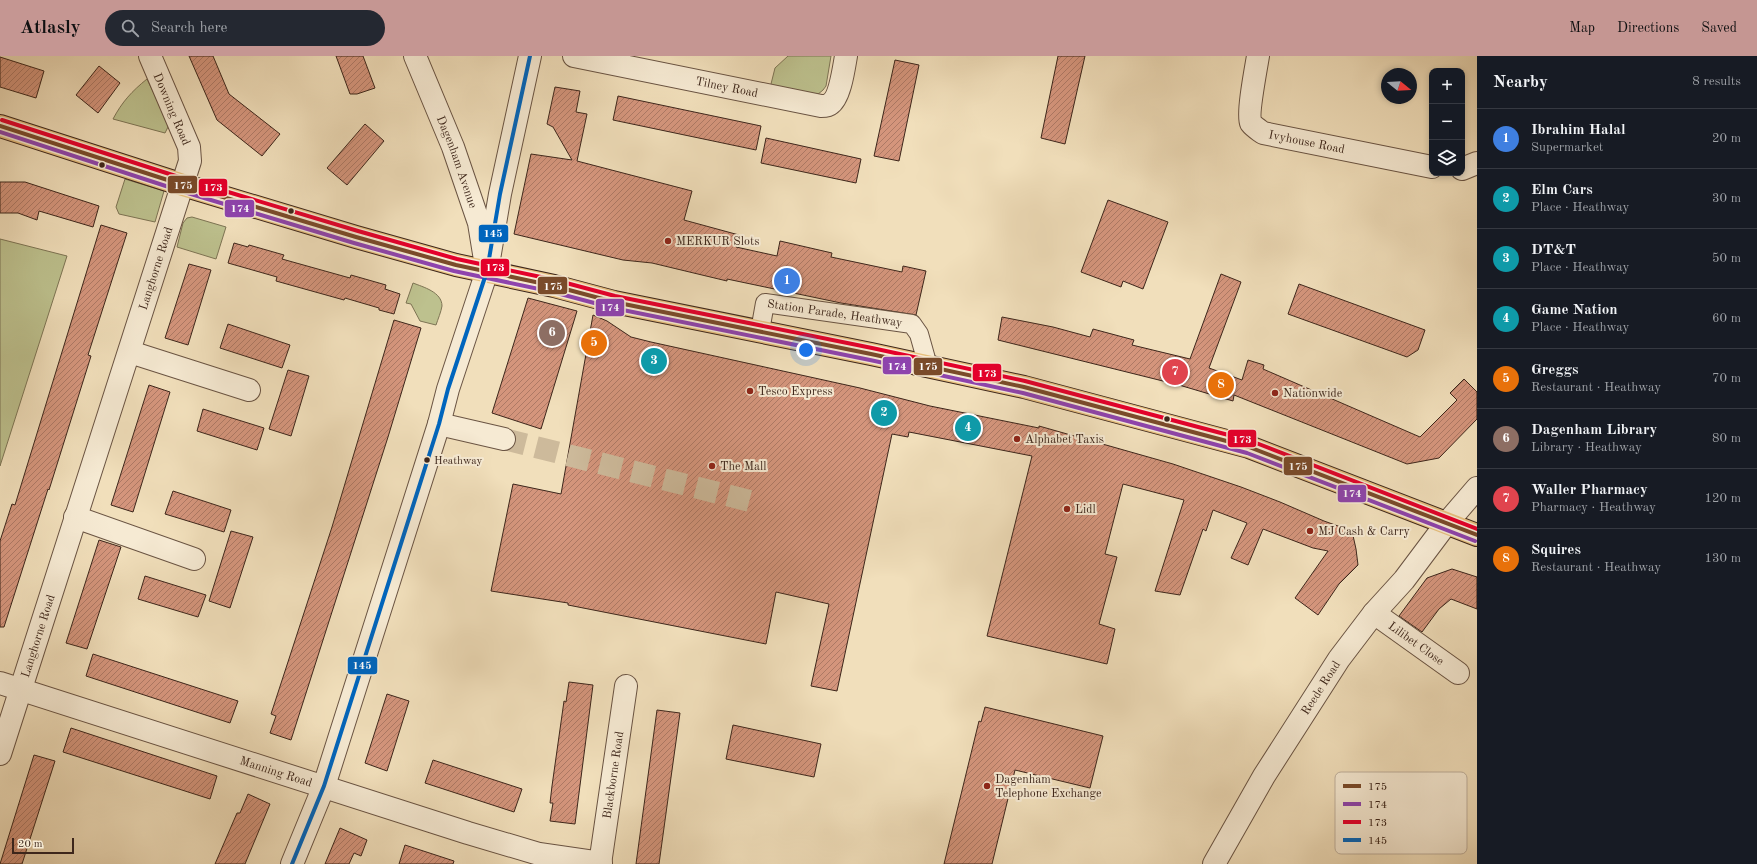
<!DOCTYPE html>
<html lang="en">
<head>
<meta charset="utf-8">
<style>
  body { margin:0; font-family:"Old Standard TT",serif; background:#242831; color:#f1f3f6 }
  .controls { position:absolute; right:12px; top:12px; display:grid; overflow:hidden; border-radius:8px; box-shadow:0 2px 6px #0003 }
  .controls button { width:36px; height:36px; display:grid; place-items:center; padding:0; border:0; border-bottom:1px solid #363941; background:#171b24; color:#f1f3f6; font:20px sans-serif }
  .compass { position:absolute; left:1381px; top:12px; width:36px; height:36px; border-radius:50%; background:#171b24; box-shadow:0 2px 6px #0003; rotate:108deg }
  .scale { position:absolute; left:12px; bottom:10px; width:62px; box-sizing:border-box; padding-left:4px; border:2px solid #3d261b; border-top:0; font-size:11px; line-height:14px; white-space:nowrap; color:#3d261b; -webkit-text-stroke:3px #f6ead3; paint-order:stroke }
  .you { position:absolute; left:806px; top:294px; width:14px; height:14px; margin:-10px; border:3px solid #fff; border-radius:50%; background:#1a73e8; box-shadow:0 0 0 6px #1a73e833 }
  .badge { display:grid; place-items:center; width:26px; height:26px; border-radius:50%; background:#c59692; color:#fff; font-size:13px; font-weight:700 }
  .pin { position:absolute; translate:-50% -50%; border:2px solid #fff; box-shadow:0 1px 4px #0006 }
  .list { margin:0; padding:0; list-style:none }
  h2 { display:flex; justify-content:space-between; align-items:center; height:52px; margin:0; padding:0 16px; font-size:17px }
  h2 small { font-size:13px; font-weight:400; color:#9ea1a6 }
  .list li { display:grid; grid-template-columns:26px 1fr auto; gap:12px; align-items:center; box-sizing:border-box; height:60px; padding:0 16px; border-top:1px solid #363941 }
  .list b { display:block; font-size:15px; white-space:nowrap }
  .list p { margin:0; font-size:13px; white-space:nowrap; color:#9ea1a6 }
  .list em { font-size:13px; font-style:normal; color:#9ea1a6 }
  .icon { flex:none; width:22px; height:22px; fill:none; stroke:currentColor; stroke-width:2; stroke-linecap:round; stroke-linejoin:round }
  .map { position:relative; flex:none; width:1477px; height:808px; overflow:hidden }
  header { display:flex; align-items:center; gap:24px; box-sizing:border-box; height:56px; padding:0 20px; background:#c59692; color:#111 }
  header strong { font-size:19px }
  nav { display:flex; gap:22px; margin-inline-start:auto; font-size:14px }
  .search { width:280px; height:36px; background:#242831; display:flex; align-items:center; gap:10px; box-sizing:border-box; padding:0 14px; border-radius:22px; color:#9ea1a6; font-size:15px }
  main { display:flex }
  aside { flex:1; background:#171b24 }
  .map>svg:first-child { display:block }
  .green { fill:#bdc18e; stroke:#7d7454 }
  .building { fill:url(#building-hatch); stroke:#3d261b }
  .lines { fill:none; stroke-linecap:round; stroke-linejoin:round }
  .minor-tunnel { stroke:#cdba9b; stroke-width:22; stroke-dasharray:22 11; stroke-linecap:butt }
  .pedestrian-casing { stroke:#6a5443; stroke-width:20 }
  .minor-casing { stroke:#6a5443; stroke-width:24 }
  .tertiary-casing { stroke:#6a5443; stroke-width:24 }
  .primary-casing { stroke:#3d261b; stroke-width:24 }
  .pedestrian { stroke:#f6ead3; stroke-width:18 }
  .minor { stroke:#f6ead3; stroke-width:22 }
  .tertiary { stroke:#f6ead3; stroke-width:22 }
  .primary { stroke:#e8c07e; stroke-width:22 }
  .bus-1-casing { stroke:#f6ead3; stroke-width:7 }
  .bus-2-casing { stroke:#f6ead3; stroke-width:7 }
  .bus-3-casing { stroke:#f6ead3; stroke-width:7 }
  .bus-4-casing { stroke:#f6ead3; stroke-width:7 }
  .bus-1 { stroke:#7a4b2a; stroke-width:4 }
  .bus-2 { stroke:#8e44ad; stroke-width:4 }
  .bus-3 { stroke:#e4002b; stroke-width:4 }
  .bus-4 { stroke:#0065bd; stroke-width:4 }
  .bus-dot { fill:#3d261b; stroke:#f6ead3; stroke-width:1.5 }
  .poi-dot { fill:#8f2418; stroke:#f6ead3; stroke-width:1.5 }
  .labels { text-anchor:middle; stroke-width:4; stroke-linejoin:round; paint-order:stroke }
  .bus-label { font-size:11px; fill:#3d261b; stroke:#f6ead3; text-anchor:start }
  .street-label { font-size:12px; fill:#3d261b; stroke:#f6ead3 }
  .poi-label { font-size:12px; fill:#3d261b; stroke:#f6ead3; text-anchor:start }
  .key { fill:#f6ead3; stroke:#beaf9c; stroke-width:1 }
  .key-label { font-size:11px; fill:#3d261b }
  .line-badge { stroke:#f6ead3; stroke-width:1.5 }
  .badge-label { font-size:11px; text-anchor:middle; font-weight:bold; fill:#fff }
</style>
</head>
<body>
<header>
<strong>Atlasly</strong>
<div class="search"><svg class="icon" aria-label="search" viewBox="0 0 24 24"><circle cx="10" cy="10" r="6"/><path d="M15 15l6 6"/></svg>Search here</div>
<nav><a>Map</a><a>Directions</a><a>Saved</a></nav>
</header>
<main>
<div class="map">
<svg width="1477" height="808" viewBox="0 0 1477 808">
  <defs>
    <pattern id="building-hatch" width="6" height="6" patternUnits="userSpaceOnUse"><rect width="6" height="6" fill="#d4957c"/><path d="M-1 1l2-2M0 6l6-6M5 7l2-2" fill="none" stroke="#ad7965"/></pattern>
  </defs>
  <rect width="100%" height="100%" fill="#f1dfbb"/>
  <filter id="stains"><feTurbulence type="fractalNoise" baseFrequency=".005" numOctaves="4"/><feColorMatrix values="0 0 0 0 .2 0 0 0 0 .09 0 0 0 0 .02 0 0 0 .5 -.17"/></filter>
  <radialGradient id="worn" r=".72"><stop offset=".6" stop-color="#630" stop-opacity="0"/><stop offset="1" stop-color="#630" stop-opacity=".3"/></radialGradient>
  <path class="green" d="M788,0h43l-5,30 -3,4 -6,5 -47,-7 5,-20z
    M147,23l22,46 -4,8 -52,-14c9,-17 19,-28 34,-40z
    M125,123l39,12 -9,31 -36,-8 -3,-7z
    M192,161l34,10 -10,32 -39,-12 6,-24 4,-5z
    M0,183l67,17 -67,210z
    M413,227c10,4 29,9 29,23 -1,6 -4,13 -6,19l-16,-4 -9,-17 -5,-1z"/>
  <path class="building" d="M189,0h24l16,38 51,40 -18,22 -45,-36z
    M336,0h27l12,32 -18,6h-7z
    M1058,0h27l-20,88 -24,-6z
    M0,1l44,14 -8,27 -36,-11z
    M895,4l24,5 -20,96 -25,-5z
    M99,10l21,17 -22,30 -22,-18z
    M555,31l25,4 -4,21 11,2 -10,47 115,30 -8,29 55,15 -3,12 41,9 3,-15 52,12 -1,4 71,15 1,-6 23,5 -10,44 -75,-12 -114,-24v2l-75,-18 -29,-3 -109,-26 17,-80 41,6 -19,-33 -6,-3z
    M618,40l143,30 -5,24 -143,-30z
    M365,68l19,17 -37,44 -20,-17z
    M766,82l95,21 -5,24 -95,-20z
    M0,126h25l74,24 -6,21 -54,-16 -2,9 -19,-7h-18z
    M1108,144l60,22 -25,67 -20,-8 -2,6 -40,-15z
    M101,169l26,8 -39,122 3,1 -42,134 -1,-1 -44,138h-4v-86l12,-37 3,1z
    M234,187l14,4 1,-2 35,10 -2,4 68,19 1,-3 35,10 -1,4 15,5 -6,20 -15,-4v-2l-34,-10 -1,2 -68,-19 1,-4 -49,-14z
    M189,208l22,6 -23,75 -23,-7z
    M1221,218l20,8 -32,86 33,12 6,-20 16,5 -1,4 157,68 37,-37 -7,-7 14,-14 13,13v27l-38,39 -32,6 -173,-69 -1,6 -54,-16 -181,-45 4,-23 51,10 37,10 3,-8 41,11 -2,5 58,14z
    M1299,228l126,46 -7,20 -11,7 -119,-43z
    M528,242l49,13 -36,118 -49,-16z
    M593,259l14,6 24,16 20,5 209,46 70,18 109,22v-2l134,38 68,23 39,15 44,19 28,10 4,18 2,16 -19,19 -21,31 -23,-17 33,-47 -15,-3 -50,-19 -15,36 -17,-7 16,-35 -34,-13 -7,21 -3,-2 -23,66 -25,-4 29,-91 -61,-16 -18,70 12,3 -18,67 16,5 -8,35 -120,-28 45,-180 -123,-24 -1,5 -16,-3 -55,257 -26,-5 18,-82 -53,-12 -10,52 -198,-39v-2l-77,-12 22,-107 48,10z
    M394,264l27,8 -33,109 -97,303 -21,-7 6,-17 -5,-2 61,-187z
    M228,268l62,21 -8,23 -62,-20z
    M288,314l21,6 -18,60 -22,-7z
    M149,329l21,7 -37,120 -22,-7z
    M203,353l61,19 -7,22 -60,-19z
    M173,435l58,19 -7,22 -59,-18z
    M231,475l22,6 -23,71 -21,-7z
    M99,484l22,7 -34,102 -21,-6z
    M1452,513l25,8v32l-26,-10 -12,10 -17,23 -23,-16 28,-38z
    M145,520l61,19 -8,22 -60,-18z
    M93,598l145,47 -8,22 -144,-47z
    M569,626l24,3 -18,139 -25,-3 3,-18h-3l2,-17 12,-85 2,1z
    M387,638l22,7 -22,70 -22,-8z
    M985,651l118,29 -13,52 -75,-18 -23,94h-48l35,-143 2,1z
    M657,654l23,3 -13,93 -8,58h-23z
    M733,669l88,19 -7,33 -88,-18z
    M71,672l146,48 -7,23 -147,-47z
    M34,699l21,6 -33,103h-22z
    M433,704l89,29 -8,23 -89,-29z
    M248,738l22,10 -25,60h-30l22,-51h3z
    M340,772l27,12 -6,16 -7,-3 -5,11h-24z
    M405,789l49,16 -1,3h-54z"/>
  <g class="lines">
    <path class="minor-tunnel" d="M504,383l246,62"/>
    <g class="pedestrian-casing">
      <g id="pedestrian">
        <path id="s1" d="M760,275l5,-28 147,21 7,10 9,32"/>
      </g>
    </g>
    <g class="minor-casing">
      <g id="minor">
        <path id="s2" d="M415,0l38,91 26,76 7,43"/>
        <path id="s3" d="M574,0l247,50c3,0 7,0 9,-2 10,-6 14,-37 16,-48"/>
        <path id="s4" d="M1258,0c-2,12 -11,59 -7,67 3,4 8,7 12,10l169,34"/>
        <path d="M1462,113l15,-6"/>
        <path d="M130,296l119,38"/>
        <path d="M439,368l65,15"/>
        <path d="M75,461l119,42"/>
        <path id="s5" d="M1374,557l84,60"/>
        <path id="s6" d="M0,627l468,150 71,21 62,9"/>
        <path id="s7" d="M0,698l190,-593 -1,-14 -39,-91"/>
        <path id="s8" d="M600,808l26,-178"/>
      </g>
    </g>
    <g class="tertiary-casing">
      <g id="tertiary">
        <path d="M292,808l32,-78 115,-362 9,-35 39,-118 13,-77 30,-138"/>
        <path id="s9" d="M1214,808l50,-88 75,-117 35,-46 30,-33 42,-56 31,-36"/>
      </g>
    </g>
    <g class="primary-casing">
      <path id="primary" d="M0,70l183,59 173,52 100,28 98,21 60,16 257,52 153,33 225,60 228,88"/>
    </g>
    <use href="#pedestrian" class="pedestrian"/>
    <use href="#minor" class="minor"/>
    <use href="#tertiary" class="tertiary"/>
    <use href="#primary" class="primary"/>
    <g class="bus-1-casing">
      <path id="bus-1" d="M0,70l183,59 173,52 100,28 98,21 60,16 257,52 153,33 225,60 228,88"/>
    </g>
    <g class="bus-2-casing">
      <path id="bus-2" d="M0,76l181,59 173,52 100,28 99,21 60,16 257,52 153,33 224,60 228,88"/>
    </g>
    <g class="bus-3-casing">
      <path id="bus-3" d="M2,64l183,59 173,52 99,28 98,21 60,16 257,52 153,33 226,60 226,88"/>
    </g>
    <g class="bus-4-casing">
      <path id="bus-4" d="M292,808l32,-78 115,-362 9,-35 39,-118 13,-77 30,-138"/>
    </g>
    <use href="#bus-1" class="bus-1"/>
    <use href="#bus-2" class="bus-2"/>
    <use href="#bus-3" class="bus-3"/>
    <use href="#bus-4" class="bus-4"/>
  </g>
  <g class="bus-dot">
    <circle cx="102" cy="109" r="3.5"/>
    <circle cx="291" cy="155" r="3.5"/>
    <circle cx="1167" cy="363" r="3.5"/>
    <circle cx="427" cy="404" r="3.5"/>
  </g>
  <g class="poi-dot">
    <circle cx="668" cy="185" r="4"/>
    <circle cx="750" cy="335" r="4"/>
    <circle cx="1275" cy="337" r="4"/>
    <circle cx="1017" cy="383" r="4"/>
    <circle cx="712" cy="410" r="4"/>
    <circle cx="1067" cy="453" r="4"/>
    <circle cx="1310" cy="475" r="4"/>
    <circle cx="987" cy="730" r="4"/>
  </g>
  <g class="labels">
    <g class="bus-label">
      <text x="434" y="408">Heathway</text>
    </g>
    <g class="street-label">
      <text dy="4" stroke="none"><textPath href="#s3" startOffset="156">Tilney Road</textPath></text>
      <text transform="translate(172 53) rotate(67)" y="4">Downing Road</text>
      <text dy="4" stroke="none"><textPath href="#s4" startOffset="128">Ivyhouse Road</textPath></text>
      <text dy="4" stroke="none"><textPath href="#s2" startOffset="114">Dagenham Avenue</textPath></text>
      <text dy="4" stroke="none"><textPath href="#s7" startOffset="510">Langhorne Road</textPath></text>
      <text dy="4" stroke="none"><textPath href="#s1" startOffset="99">Station Parade, Heathway</textPath></text>
      <text dy="4" stroke="none"><textPath href="#s7" startOffset="124">Langhorne Road</textPath></text>
      <text dy="4" stroke="none"><textPath href="#s5" startOffset="52">Lilibet Close</textPath></text>
      <text dy="4" stroke="none"><textPath href="#s9" startOffset="206">Reede Road</textPath></text>
      <text dy="4" stroke="none"><textPath href="#s6" startOffset="290">Manning Road</textPath></text>
      <text dy="4" stroke="none"><textPath href="#s8" startOffset="90">Blackborne Road</textPath></text>
    </g>
    <g class="poi-label">
      <text x="676" y="189">MERKUR Slots</text>
      <text x="758" y="339">Tesco Express</text>
      <text x="1283" y="341">Nationwide</text>
      <text x="1025" y="387">Alphabet Taxis</text>
      <text x="720" y="414">The Mall</text>
      <text x="1075" y="457">Lidl</text>
      <text x="1318" y="479">MJ Cash &amp; Carry</text>
      <text x="995" y="727">Dagenham<tspan x="995" dy="14">Telephone Exchange</tspan></text>
    </g>
  </g>
  <rect x="1335" y="716" width="132" height="82" rx="6" class="key"/>
  <rect x="1343" y="728" width="18" height="4" fill="#7a4b2a"/>
  <rect x="1343" y="746" width="18" height="4" fill="#8e44ad"/>
  <rect x="1343" y="764" width="18" height="4" fill="#e4002b"/>
  <rect x="1343" y="782" width="18" height="4" fill="#0065bd"/>
  <g class="key-label">
    <text x="1368" y="734">175</text>
    <text x="1368" y="752">174</text>
    <text x="1368" y="770">173</text>
    <text x="1368" y="788">145</text>
  </g>
  <g class="line-badge">
    <rect x="167" y="119" width="31" height="19" rx="4" fill="#7a4b2a"/>
    <rect x="198" y="122" width="30" height="19" rx="4" fill="#e4002b"/>
    <rect x="224" y="143" width="31" height="19" rx="4" fill="#8e44ad"/>
    <rect x="478" y="168" width="31" height="19" rx="4" fill="#0065bd"/>
    <rect x="480" y="202" width="30" height="19" rx="4" fill="#e4002b"/>
    <rect x="537" y="220" width="31" height="19" rx="4" fill="#7a4b2a"/>
    <rect x="595" y="242" width="30" height="19" rx="4" fill="#8e44ad"/>
    <rect x="882" y="300" width="30" height="19" rx="4" fill="#8e44ad"/>
    <rect x="913" y="301" width="30" height="19" rx="4" fill="#7a4b2a"/>
    <rect x="972" y="307" width="30" height="19" rx="4" fill="#e4002b"/>
    <rect x="1227" y="373" width="30" height="19" rx="4" fill="#e4002b"/>
    <rect x="1283" y="400" width="30" height="20" rx="4" fill="#7a4b2a"/>
    <rect x="1337" y="428" width="30" height="19" rx="4" fill="#8e44ad"/>
    <rect x="347" y="600" width="31" height="19" rx="4" fill="#0065bd"/>
  </g>
  <g class="badge-label">
    <text x="183" y="133">175</text>
    <text x="213" y="135">173</text>
    <text x="240" y="156">174</text>
    <text x="493" y="181">145</text>
    <text x="495" y="215">173</text>
    <text x="553" y="234">175</text>
    <text x="610" y="255">174</text>
    <text x="897" y="314">174</text>
    <text x="928" y="314">175</text>
    <text x="987" y="321">173</text>
    <text x="1242" y="387">173</text>
    <text x="1298" y="414">175</text>
    <text x="1352" y="441">174</text>
    <text x="362" y="613">145</text>
  </g>
  <rect width="100%" height="100%" filter="url(#stains)"/>
  <rect width="100%" height="100%" fill="url(#worn)"/>
</svg>
<div class="controls">
<button>+</button>
<button>−</button>
<button><svg class="icon" aria-label="layers" viewBox="0 0 24 24"><path d="M12 4l9 5-9 5-9-5zM3 14l9 5 9-5"/></svg></button>
</div>
<svg class="compass" viewBox="-18 -18 36 36"><path d="M0-13l5 13h-10z" fill="#e53935"/><path d="M0 13l5-13h-10z" fill="#9ea1a6"/></svg>
<div class="scale">20 m</div>
<div class="you"></div>
<div class="pin badge" style="left:787px;top:225px;background:#3f7fe0">1</div>
<div class="pin badge" style="left:884px;top:357px;background:#0f9aa8">2</div>
<div class="pin badge" style="left:654px;top:305px;background:#0f9aa8">3</div>
<div class="pin badge" style="left:968px;top:372px;background:#0f9aa8">4</div>
<div class="pin badge" style="left:594px;top:287px;background:#e8710a">5</div>
<div class="pin badge" style="left:552px;top:277px;background:#8d6e63">6</div>
<div class="pin badge" style="left:1175px;top:316px;background:#e0444e">7</div>
<div class="pin badge" style="left:1221px;top:329px;background:#e8710a">8</div>
</div>
<aside>
<h2>Nearby<small>8 results</small></h2>
<ul class="list">
<li><span class="badge" style="background:#3f7fe0">1</span><div><b>Ibrahim Halal</b><p>Supermarket</p></div><em>20 m</em></li>
<li><span class="badge" style="background:#0f9aa8">2</span><div><b>Elm Cars</b><p>Place · Heathway</p></div><em>30 m</em></li>
<li><span class="badge" style="background:#0f9aa8">3</span><div><b>DT&amp;T</b><p>Place · Heathway</p></div><em>50 m</em></li>
<li><span class="badge" style="background:#0f9aa8">4</span><div><b>Game Nation</b><p>Place · Heathway</p></div><em>60 m</em></li>
<li><span class="badge" style="background:#e8710a">5</span><div><b>Greggs</b><p>Restaurant · Heathway</p></div><em>70 m</em></li>
<li><span class="badge" style="background:#8d6e63">6</span><div><b>Dagenham Library</b><p>Library · Heathway</p></div><em>80 m</em></li>
<li><span class="badge" style="background:#e0444e">7</span><div><b>Waller Pharmacy</b><p>Pharmacy · Heathway</p></div><em>120 m</em></li>
<li><span class="badge" style="background:#e8710a">8</span><div><b>Squires</b><p>Restaurant · Heathway</p></div><em>130 m</em></li>
</ul>
</aside>
</main>
</body>
</html>
